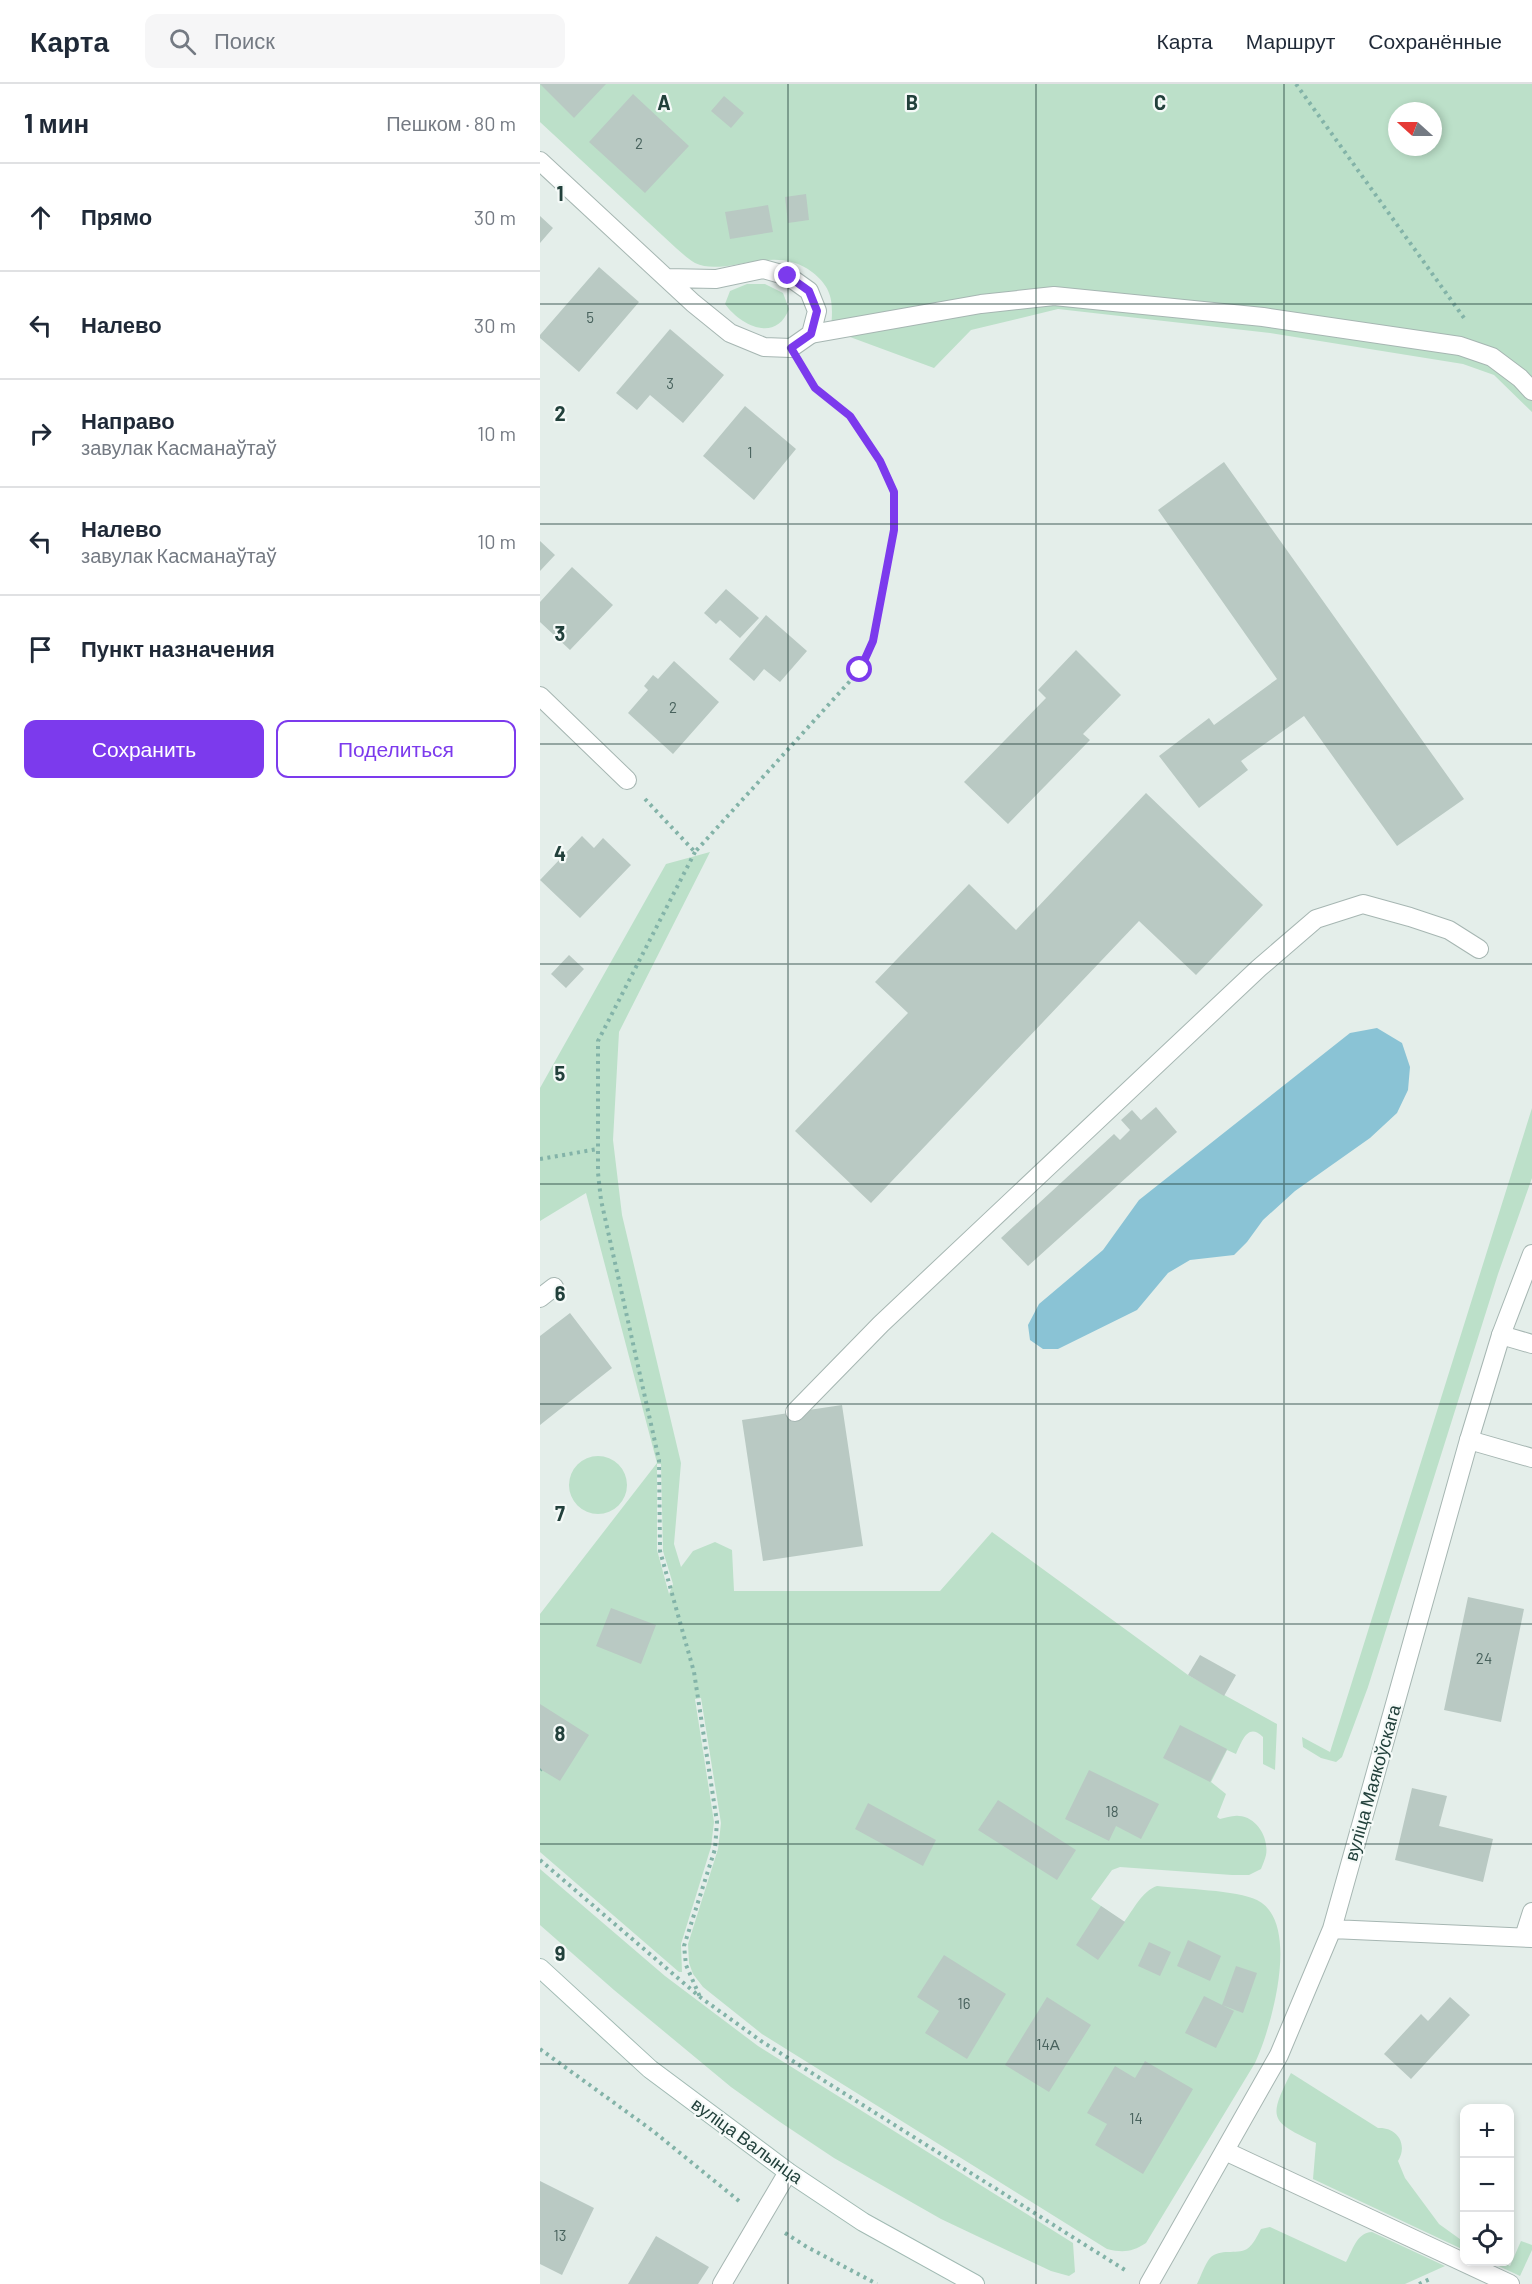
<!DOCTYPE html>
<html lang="ru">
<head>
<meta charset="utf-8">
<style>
  body { margin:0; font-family:Barlow,sans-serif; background:#f6f6f7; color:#1f2937 }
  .controls { position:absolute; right:18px; bottom:18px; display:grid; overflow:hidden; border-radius:12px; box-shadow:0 3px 9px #0003 }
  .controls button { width:54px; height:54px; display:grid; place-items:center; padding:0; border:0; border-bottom:2px solid #e0e1e3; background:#fff; color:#1f2937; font:30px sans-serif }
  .compass { position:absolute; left:848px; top:18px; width:54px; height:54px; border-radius:50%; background:#fff; box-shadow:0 3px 9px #0003; rotate:291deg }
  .stop { position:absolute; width:18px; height:18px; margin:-14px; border:4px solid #7c3aed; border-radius:50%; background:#fff }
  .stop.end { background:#7c3aed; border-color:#fff; box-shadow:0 2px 6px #0008 }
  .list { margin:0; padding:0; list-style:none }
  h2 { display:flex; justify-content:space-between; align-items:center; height:78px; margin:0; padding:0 24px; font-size:26px }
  h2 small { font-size:20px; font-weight:400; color:#747a83 }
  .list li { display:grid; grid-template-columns:39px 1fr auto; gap:18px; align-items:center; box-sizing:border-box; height:108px; padding:0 24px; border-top:2px solid #e0e1e3 }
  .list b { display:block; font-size:22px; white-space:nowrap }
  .list p { margin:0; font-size:20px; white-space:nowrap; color:#747a83 }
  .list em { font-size:20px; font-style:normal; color:#747a83 }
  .actions { display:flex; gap:12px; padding:18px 24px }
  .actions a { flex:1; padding:14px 0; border:2px solid #7c3aed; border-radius:12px; text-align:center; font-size:21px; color:#7c3aed }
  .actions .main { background:#7c3aed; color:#fff }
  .icon { flex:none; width:33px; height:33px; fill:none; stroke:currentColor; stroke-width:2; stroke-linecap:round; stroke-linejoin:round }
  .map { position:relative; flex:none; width:992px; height:2200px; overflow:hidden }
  header { display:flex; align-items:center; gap:36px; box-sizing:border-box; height:84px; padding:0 30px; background:#fff; border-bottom:2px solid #e0e1e3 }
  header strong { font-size:28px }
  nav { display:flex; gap:33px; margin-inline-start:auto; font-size:21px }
  .search { width:420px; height:54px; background:#f6f6f7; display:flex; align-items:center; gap:15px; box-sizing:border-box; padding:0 21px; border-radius:12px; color:#747a83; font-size:22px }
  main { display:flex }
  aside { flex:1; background:#fff }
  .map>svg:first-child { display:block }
  .green { fill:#bce0c9; fill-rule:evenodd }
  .water { fill:#8ac3d5 }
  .building { fill:#b9c9c3 }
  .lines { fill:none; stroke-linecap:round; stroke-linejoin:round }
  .lane-casing { stroke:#a6b6b2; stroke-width:20 }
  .street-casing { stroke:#a6b6b2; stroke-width:20 }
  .secondary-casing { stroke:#a1bab3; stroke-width:20 }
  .path { stroke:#83b3a8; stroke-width:4; stroke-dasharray:3 4.5; stroke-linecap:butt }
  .lane { stroke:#fff; stroke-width:18 }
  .street { stroke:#fff; stroke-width:18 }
  .secondary { stroke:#fff; stroke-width:18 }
  .route { stroke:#7c3aed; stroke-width:8 }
  .grid { fill:none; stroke:#22403b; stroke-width:1.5; stroke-opacity:0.55 }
  .labels { text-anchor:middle; stroke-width:4.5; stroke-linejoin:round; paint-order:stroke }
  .number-label { font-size:15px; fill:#48625d }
  .street-label { font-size:18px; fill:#22403b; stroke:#f5faf8 }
  .grid-label { font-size:20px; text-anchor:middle; font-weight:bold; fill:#22403b; stroke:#f5faf8; stroke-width:4.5; stroke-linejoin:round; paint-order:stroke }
</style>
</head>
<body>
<header>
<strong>Карта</strong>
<div class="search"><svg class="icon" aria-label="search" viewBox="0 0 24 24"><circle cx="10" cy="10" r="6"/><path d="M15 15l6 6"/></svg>Поиск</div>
<nav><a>Карта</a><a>Маршрут</a><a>Сохранённые</a></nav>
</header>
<main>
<aside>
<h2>1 мин<small>Пешком · 80 m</small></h2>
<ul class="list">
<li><svg class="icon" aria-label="ahead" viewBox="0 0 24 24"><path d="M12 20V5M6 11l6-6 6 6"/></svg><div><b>Прямо</b></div><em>30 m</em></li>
<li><svg class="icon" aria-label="left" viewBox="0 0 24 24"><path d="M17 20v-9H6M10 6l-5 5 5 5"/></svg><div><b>Налево</b></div><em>30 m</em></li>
<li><svg class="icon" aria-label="right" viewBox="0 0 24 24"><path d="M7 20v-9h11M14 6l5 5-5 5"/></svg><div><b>Направо</b><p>завулак Касманаўтаў</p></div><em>10 m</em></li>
<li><svg class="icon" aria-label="left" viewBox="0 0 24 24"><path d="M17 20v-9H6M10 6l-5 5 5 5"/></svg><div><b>Налево</b><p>завулак Касманаўтаў</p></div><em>10 m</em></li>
<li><svg class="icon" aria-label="arrive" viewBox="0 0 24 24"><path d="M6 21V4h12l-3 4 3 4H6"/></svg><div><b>Пункт назначения</b></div></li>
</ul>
<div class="actions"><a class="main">Сохранить</a><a>Поделиться</a></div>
</aside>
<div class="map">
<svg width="992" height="2200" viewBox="0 0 992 2200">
  <rect width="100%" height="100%" fill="#e4eeea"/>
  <path class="green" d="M0,0h992v328l-38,-37 -31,-11 -193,-31 -212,-24 -87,21 -37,38 -103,-38c2,-26 3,-41 -19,-58 -38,-30 -86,6 -117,-9 -7,-4 -13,-10 -19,-15l-136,-126zM857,27h36v36h-36z
    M207,200h18l18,9 6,16c-13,34 -48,17 -64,-5l5,-13z
    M170,768l-91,180 -6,108 9,75 59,248 -7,81 7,23 12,-16 22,-9 17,8 2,41h206l52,-59 196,143 89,49 -2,46 -12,-6v-27c-15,-15 -21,4 -27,17l-9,-4 -16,32 15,12 -9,23 3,2c6,-1 13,-4 19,-3 18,1 30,22 27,39 -1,4 -3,9 -5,14l-12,6h-17l-112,-8 -8,3 -21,29 33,23c10,-13 18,-31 33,-36 25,3 80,4 100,14 45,22 14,129 -2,163l-109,180c-14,9 -23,10 -39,6l-345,-215 -59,-47 -10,-13 -4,-11 -1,-19 30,-95 3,-26 -20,-125 -6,1 19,123 -3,25 -30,97 1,28h-3l-139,-120v-238l117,-151 -71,-270 -46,28v-133l126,-224zM117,1380h4l2,87 10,33 -4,10 -12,-44z
    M992,1024v70l-34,96 -130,413 -26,70 -6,5 -15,-4 -18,-11 -1,-10 28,15z
    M29 1401a29 29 0 1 1 58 0a29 29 0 1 1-58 0Z
    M0,1785l125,107 93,70 315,197 2,29 -6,4 -18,-5 -110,-52 -107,-61 -54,-36 -49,-35 -117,-97 -74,-65z
    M751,1989l87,55c20,-1 30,17 20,33l7,17 34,46 25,18v8l-151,-71 3,-36c-45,-22 -49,-23 -25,-70z
    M730,2143l76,35c7,-12 10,-29 26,-30l73,34 -40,18h-208c4,-8 8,-20 13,-26 10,-10 26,-3 37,-9 7,-5 10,-13 14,-20z
    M981,2157l11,4v5l-12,26 -30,-14h12l8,4z"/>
  <path class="water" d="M837,944l25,15 8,24 -2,23 -11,23 -27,25 -75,53 -32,29 -16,22 -13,13 -44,5 -22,13 -31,37 -79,39h-15l-13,-9 -2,-15 11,-21 64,-54 36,-50 211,-167z"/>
  <path class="building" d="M0,0h66l-32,34z
    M93,10l56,52 -44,47 -56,-51z
    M184,12l20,17 -13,15 -20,-17z
    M266,110l3,26 -21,3 -3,-26z
    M228,121l5,27 -43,7 -5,-27z
    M0,132l13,12 -13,15z
    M59,183l40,35 -60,70 -39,-34v-3z
    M130,245l54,46 -41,48 -33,-28 -13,15 -21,-17z
    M205,322l51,43 -42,51 -51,-44z
    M684,378l240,337 -67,47 -93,-130 -63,45 7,9 -49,38 -40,-52 50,-38 5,7 63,-46 -119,-169z
    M0,457l15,14 -15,16z
    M32,483l41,38 -43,45 -30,-28v-20z
    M186,505l33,29 -19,20 -20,-18 -4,4 -12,-11z
    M226,531l41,36 -27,31 -16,-13 -10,12 -25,-22z
    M536,566l45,45 -38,39 7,6 -82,84 -44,-42 82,-84 -8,-8z
    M134,577l45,41 -46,52 -45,-41 20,-23 -4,-4 9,-11 5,4z
    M606,709l117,112 -67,70 -57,-54 -268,282 -76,-72 113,-118 -33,-31 94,-98 47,46z
    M42,752l12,12 9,-10 28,27 -51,53 -40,-38z
    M29,871l15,14 -18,19 -15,-14z
    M616,1023l21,25 -149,134 -27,-28 113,-104 6,6 10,-10 -9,-10 11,-10 9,10z
    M30,1229l42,55 -72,57v-89z
    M302,1321l21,141 -100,15 -21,-141z
    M928,1513l56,12 -23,113 -57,-12z
    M71,1524l45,17 -15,39 -45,-18z
    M660,1571l36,20 -12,21 -36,-21z
    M0,1620l49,31 -29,46 -20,-12z
    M640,1641l47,24 -17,33 -47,-24z
    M549,1686l70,34 -18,35 -25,-13 -7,15 -44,-22z
    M872,1704l35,8 -8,30 54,13 -10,43 -88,-22z
    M458,1716l78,50 -19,30 -79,-50z
    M328,1719l68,37 -13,26 -68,-37z
    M561,1822l24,16 -27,38 -22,-15z
    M648,1856l33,16 -11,25 -33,-15z
    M609,1858l22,10 -11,24 -22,-10z
    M404,1871l62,39 -39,65 -42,-26 14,-22 -22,-14z
    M696,1882l21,7 -14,40 -21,-8z
    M664,1912l30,15 -18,37 -31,-15z
    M507,1913l44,28 -42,67 -44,-27z
    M910,1913l20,18 -59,64 -27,-25 37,-40 7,7z
    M605,1977l48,28 -50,85 -48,-29 12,-21 -20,-11 28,-47 20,12z
    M0,2097l54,27 -32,67 -22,-11z
    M116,2152l53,31 -11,17h-70z"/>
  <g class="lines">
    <g class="lane-casing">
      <path id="lane" d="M271,250l170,-30 73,-8 209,21 197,29 32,11 28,21 12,13
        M0,1214l14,-11
        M961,1251l31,9
        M255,1328l86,-88 378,-356 57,-49 47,-15 47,13 39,13 30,19
        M929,1356l63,18
        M984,1853l8,-25
        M685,2067l285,133
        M182,2200l66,-112"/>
    </g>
    <g class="street-casing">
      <path id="street" d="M0,77l153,142 37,30 34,14 27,1 20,-14 6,-23 -8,-20 -21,-15 -25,-7 -47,10 -50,-1
        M0,612l87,84
        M792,1845l200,9
        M609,2200l130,-229 53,-126 137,-489 32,-105 31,-81"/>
    </g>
    <g class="secondary-casing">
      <path id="secondary" d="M0,1884l110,101 138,103 75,50 112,62"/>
    </g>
    <path class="path" d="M756,0l168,234
      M105,715l50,53 165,-182 13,-29 21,-111v-38l-14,-31 -30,-45 -35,-28 -9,-16
      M155,768l-97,189v132l3,27 58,260 1,91 34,121 23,150 -2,27 -31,97 2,19 14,32
      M0,1075l58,-10
      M0,1686l1,-1
      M0,1776l160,137 61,44 364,229
      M0,1965l113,82 86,70
      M245,2149l22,14 70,37
      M879,2200l11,-5"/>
    <use href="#lane" class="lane"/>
    <use href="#street" class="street"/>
    <use href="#secondary" class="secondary"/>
  </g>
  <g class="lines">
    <path class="route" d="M248,192l21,15 8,20 -6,23 -20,14 24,40 35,28 30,45 14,31v38l-21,111 -13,29"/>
  </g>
  <path class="grid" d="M248,0v2200M496,0v2200M744,0v2200M0,220h992M0,440h992M0,660h992M0,880h992M0,1100h992M0,1320h992M0,1540h992M0,1760h992M0,1980h992"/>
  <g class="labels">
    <g class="number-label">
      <text x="99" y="65">2</text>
      <text x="50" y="239">5</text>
      <text x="130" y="305">3</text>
      <text x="210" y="374">1</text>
      <text x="133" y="629">2</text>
      <text x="944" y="1580">24</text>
      <text x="572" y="1733">18</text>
      <text x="424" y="1925">16</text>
      <text x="508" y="1966">14А</text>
      <text x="596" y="2040">14</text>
      <text x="20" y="2157">13</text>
    </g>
    <g class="street-label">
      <text transform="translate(833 1699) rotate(-74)" y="6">вуліца Маякоўскага</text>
      <text transform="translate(207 2057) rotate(36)" y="6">вуліца Валынца</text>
    </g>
  </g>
  <g class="grid-label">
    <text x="124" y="26">A</text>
    <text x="372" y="26">B</text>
    <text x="620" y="26">C</text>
    <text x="20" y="117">1</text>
    <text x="20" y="337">2</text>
    <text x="20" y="557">3</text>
    <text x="20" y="777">4</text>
    <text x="20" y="997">5</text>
    <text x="20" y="1217">6</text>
    <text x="20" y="1437">7</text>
    <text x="20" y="1657">8</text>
    <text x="20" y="1877">9</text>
  </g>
</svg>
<div class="controls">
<button>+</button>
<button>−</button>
<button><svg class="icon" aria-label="locate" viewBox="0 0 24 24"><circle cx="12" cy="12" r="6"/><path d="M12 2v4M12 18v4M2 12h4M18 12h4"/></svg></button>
</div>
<svg class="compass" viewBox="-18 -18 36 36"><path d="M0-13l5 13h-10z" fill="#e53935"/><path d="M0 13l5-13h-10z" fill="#747a83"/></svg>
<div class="stop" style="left:320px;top:586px"></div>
<div class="stop end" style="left:248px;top:192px"></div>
</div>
</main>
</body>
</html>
